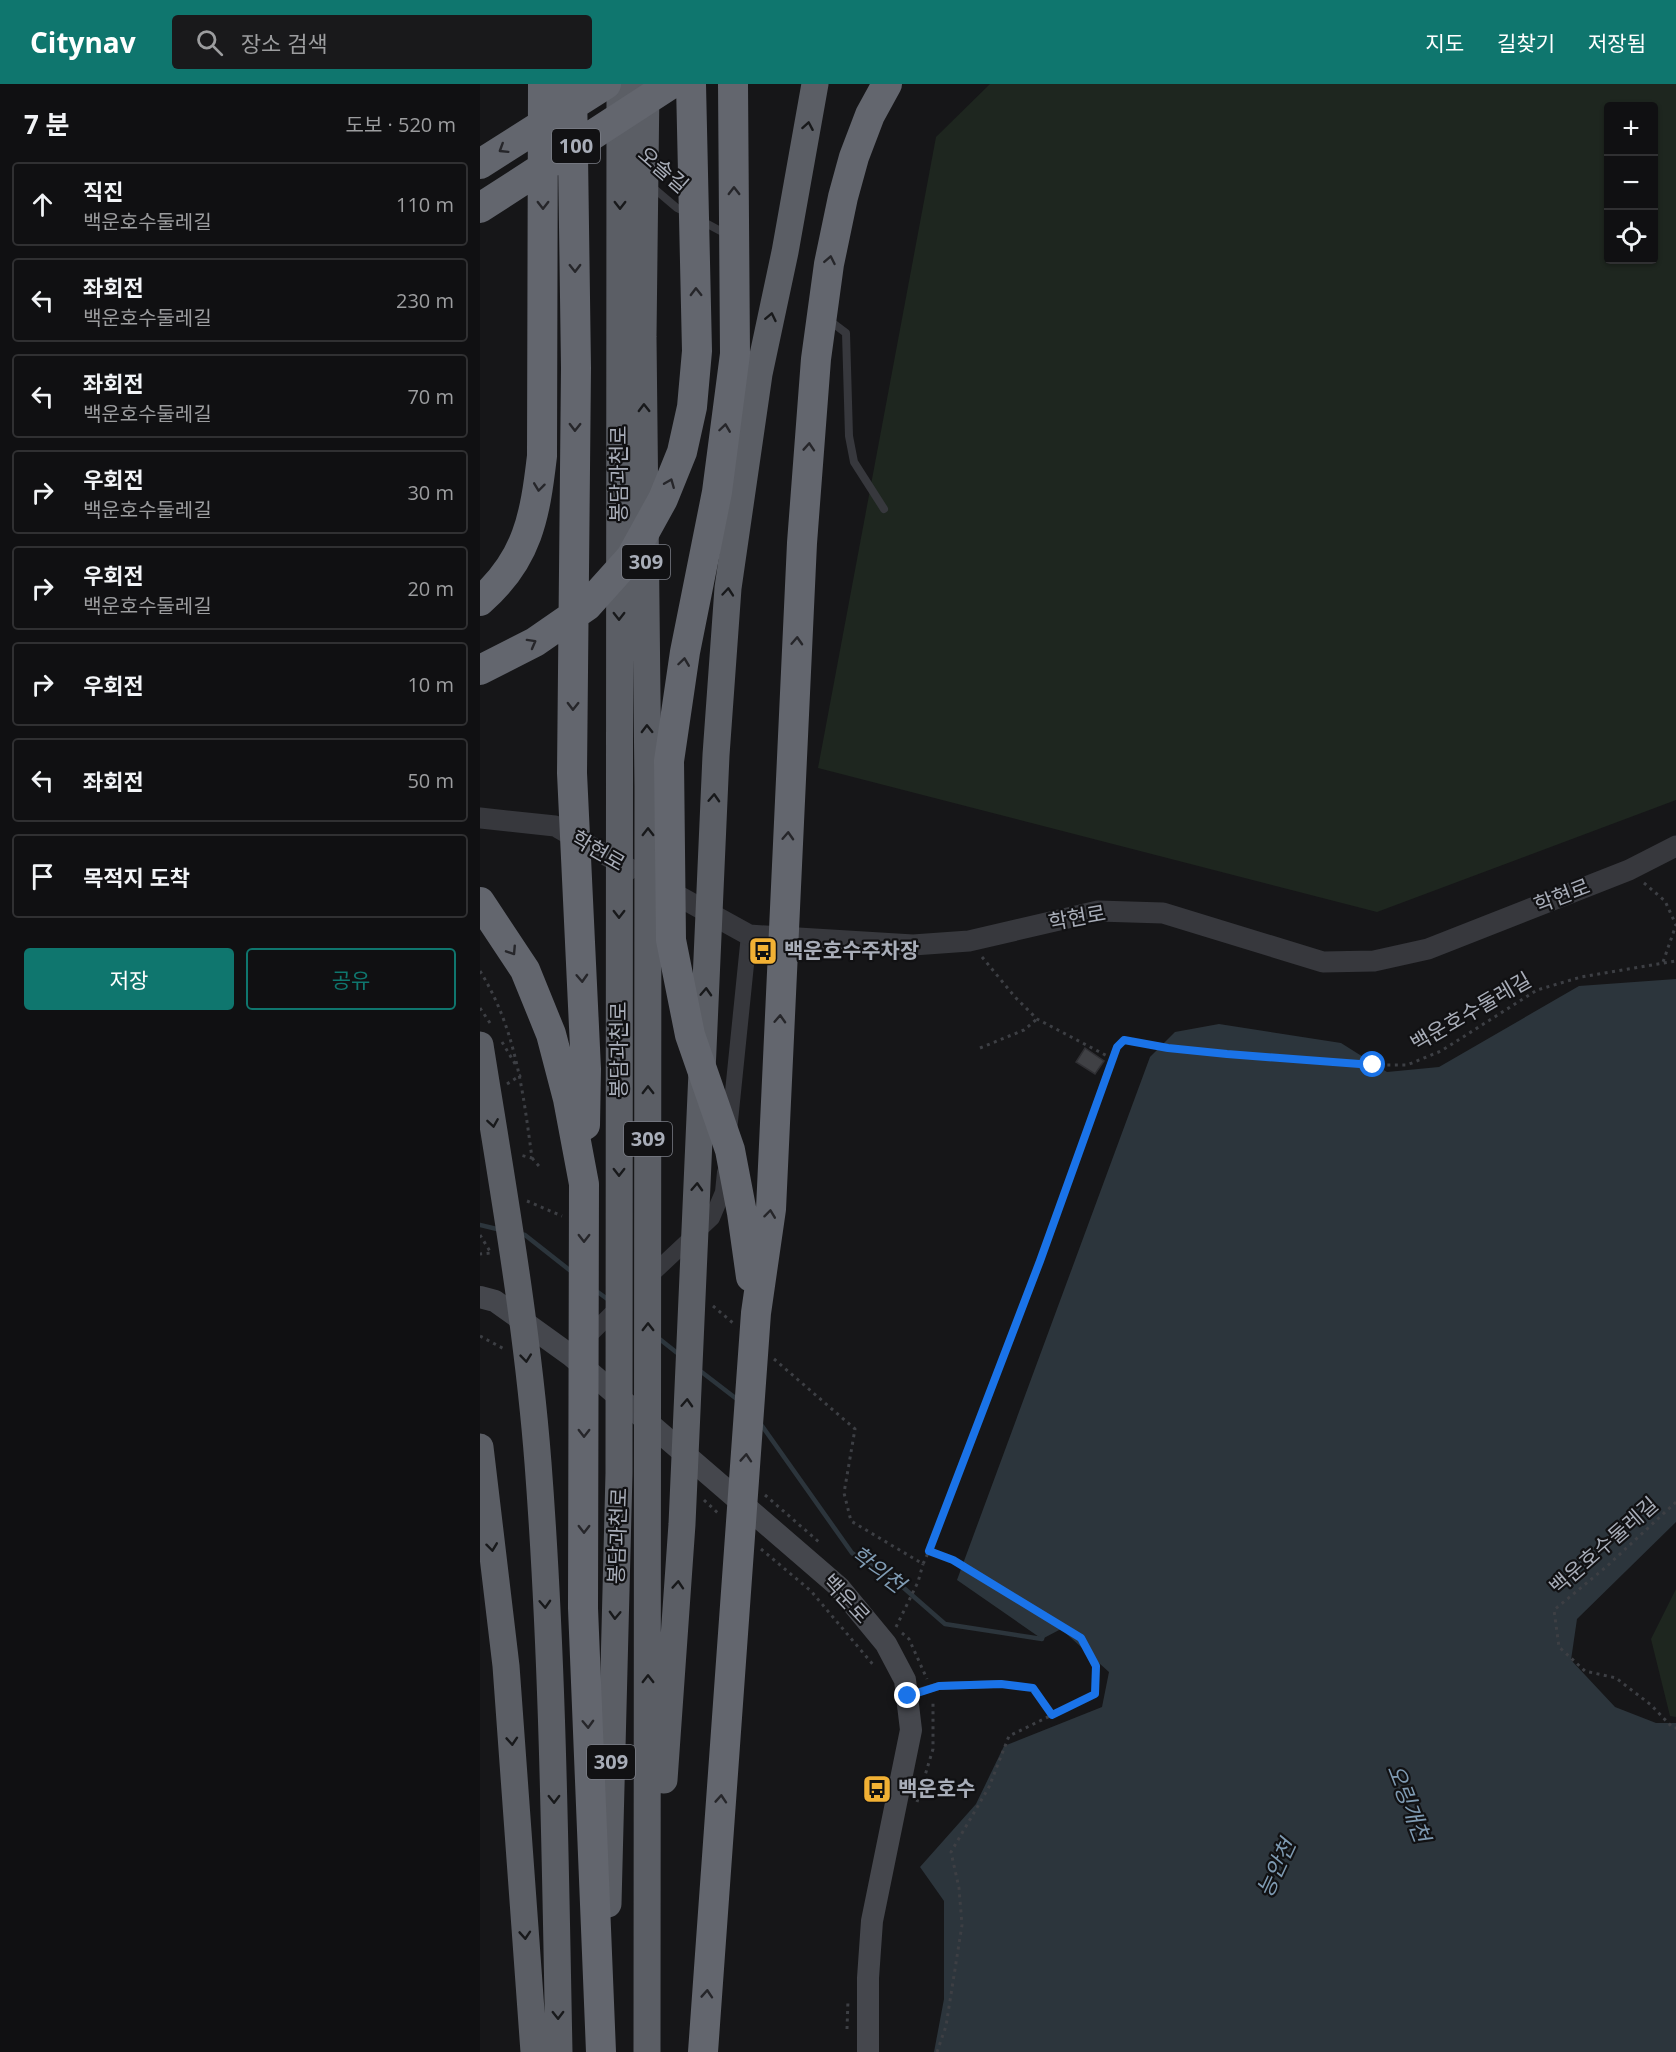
<!DOCTYPE html>
<html lang="ko">
<head>
<meta charset="utf-8">
<style>
  body { margin:0; font-family:"Open Sans","Noto Sans KR",sans-serif; background:#19191b; color:#f1f3f6 }
  .controls { position:absolute; right:18px; top:18px; display:grid; overflow:hidden; border-radius:6px; box-shadow:0 2px 4px #0004 }
  .controls button { width:54px; height:54px; display:grid; place-items:center; padding:0; border:0; border-bottom:2px solid #303032; background:#101012; color:#f1f3f6; font:30px sans-serif }
  .stop { position:absolute; width:18px; height:18px; margin:-14px; border:4px solid #1a73e8; border-radius:50%; background:#fff }
  .stop.end { background:#1a73e8; border-color:#fff; box-shadow:0 2px 6px #0008 }
  .list { margin:0; padding:0; list-style:none }
  h2 { display:flex; justify-content:space-between; align-items:center; height:78px; margin:0; padding:0 24px; font-size:26px }
  h2 small { font-size:20px; font-weight:400; color:#9c9d9f }
  .list li { display:grid; grid-template-columns:39px 1fr auto; gap:18px; align-items:center; box-sizing:border-box; height:84px; margin:0 12px 12px; padding:0 12px; border:2px solid #303032; border-radius:6px }
  .list b { display:block; font-size:22px; white-space:nowrap }
  .list p { margin:0; font-size:20px; white-space:nowrap; color:#9c9d9f }
  .list em { font-size:20px; font-style:normal; color:#9c9d9f }
  .actions { display:flex; gap:12px; padding:18px 24px }
  .actions a { flex:1; padding:14px 0; border:2px solid #0f766e; border-radius:6px; text-align:center; font-size:21px; color:#0f766e }
  .actions .main { background:#0f766e; color:#fff }
  .icon { flex:none; width:33px; height:33px; fill:none; stroke:currentColor; stroke-width:2; stroke-linecap:round; stroke-linejoin:round }
  .map { position:relative; flex:none; width:1196px; height:1968px; overflow:hidden }
  header { display:flex; align-items:center; gap:36px; box-sizing:border-box; height:84px; padding:0 30px; background:#0f766e; color:#fff }
  header strong { font-size:28px }
  nav { display:flex; gap:33px; margin-inline-start:auto; font-size:21px }
  .search { width:420px; height:54px; background:#19191b; display:flex; align-items:center; gap:15px; box-sizing:border-box; padding:0 21px; border-radius:6px; color:#9c9d9f; font-size:22px }
  main { display:flex }
  aside { flex:1; background:#101012 }
  .map>svg:first-child { display:block }
  .green { fill:#1e261f; fill-rule:evenodd }
  .water { fill:#2c353c }
  .lines { fill:none; stroke-linecap:round; stroke-linejoin:round }
  .stream { stroke:#2c353c; stroke-width:4.5 }
  .building { fill:#404145; stroke:#303034; stroke-width:1.5 }
  .path { stroke:#3d3f44; stroke-width:3; stroke-dasharray:3 4.5; stroke-linecap:butt }
  .service { stroke:#37383d; stroke-width:8 }
  .minor { stroke:#37383d; stroke-width:16 }
  .tertiary { stroke:#37383d; stroke-width:21 }
  .secondary { stroke:#45474d; stroke-width:22 }
  .trunk { stroke:#5b5e65; stroke-width:27 }
  .motorway { stroke:#63666e; stroke-width:30 }
  .oneway { stroke:#18191b }
  .oneway2 { stroke:#26262a }
  .route { stroke:#1a73e8; stroke-width:8 }
  .labels { text-anchor:middle; stroke-width:4.5; stroke-linejoin:round; paint-order:stroke }
  .shield { fill:#111113; stroke:#7b7e86; stroke-width:1.5 }
  .shield-label { font-size:20px; font-weight:bold; fill:#a8adb8 }
  .street-label { font-size:21px; fill:#a8adb8; stroke:#111113 }
  .poi-label { font-size:21px; font-weight:bold; fill:#a8adb8; stroke:#111113; text-anchor:start }
  .water-label { font-size:22px; font-style:italic; fill:#7f9bb3; stroke:#111113 }
</style>
</head>
<body>
<header>
<strong>Citynav</strong>
<div class="search"><svg class="icon" aria-label="search" viewBox="0 0 24 24"><circle cx="10" cy="10" r="6"/><path d="M15 15l6 6"/></svg>장소 검색</div>
<nav><a>지도</a><a>길찾기</a><a>저장됨</a></nav>
</header>
<main>
<aside>
<h2>7 분<small>도보 · 520 m</small></h2>
<ul class="list">
<li><svg class="icon" aria-label="ahead" viewBox="0 0 24 24"><path d="M12 20V5M6 11l6-6 6 6"/></svg><div><b>직진</b><p>백운호수둘레길</p></div><em>110 m</em></li>
<li><svg class="icon" aria-label="left" viewBox="0 0 24 24"><path d="M17 20v-9H6M10 6l-5 5 5 5"/></svg><div><b>좌회전</b><p>백운호수둘레길</p></div><em>230 m</em></li>
<li><svg class="icon" aria-label="left" viewBox="0 0 24 24"><path d="M17 20v-9H6M10 6l-5 5 5 5"/></svg><div><b>좌회전</b><p>백운호수둘레길</p></div><em>70 m</em></li>
<li><svg class="icon" aria-label="right" viewBox="0 0 24 24"><path d="M7 20v-9h11M14 6l5 5-5 5"/></svg><div><b>우회전</b><p>백운호수둘레길</p></div><em>30 m</em></li>
<li><svg class="icon" aria-label="right" viewBox="0 0 24 24"><path d="M7 20v-9h11M14 6l5 5-5 5"/></svg><div><b>우회전</b><p>백운호수둘레길</p></div><em>20 m</em></li>
<li><svg class="icon" aria-label="right" viewBox="0 0 24 24"><path d="M7 20v-9h11M14 6l5 5-5 5"/></svg><div><b>우회전</b></div><em>10 m</em></li>
<li><svg class="icon" aria-label="left" viewBox="0 0 24 24"><path d="M17 20v-9H6M10 6l-5 5 5 5"/></svg><div><b>좌회전</b></div><em>50 m</em></li>
<li><svg class="icon" aria-label="arrive" viewBox="0 0 24 24"><path d="M6 21V4h12l-3 4 3 4H6"/></svg><div><b>목적지 도착</b></div></li>
</ul>
<div class="actions"><a class="main">저장</a><a>공유</a></div>
</aside>
<div class="map">
<svg width="1196" height="1968" viewBox="0 0 1196 1968">
  <rect width="100%" height="100%" fill="#161618"/>
  <path class="green" d="M510,0h686v716l-299,112 -559,-144 118,-631zM1128,22h46v154h-46z
    M1196,1505v128l-6,-1 -19,-77z"/>
  <path class="water" d="M1196,895v543l-99,97 -6,41 44,47 41,16h20v329h-742l10,-53v-98l-24,-34 56,-63 28,-58 98,-39 7,-35 -48,-43 -19,10 -85,-59 193,-523 25,-25 44,-8 122,19 46,29 52,-5 140,-81z"/>
  <g class="lines">
    <path class="stream" d="M0,1141l21,5
      M41,1150l4,1 47,37
      M115,1206l15,11
      M177,1253l24,19
      M219,1286l39,30
      M280,1339l92,130 45,29 48,42 97,15 1,-4"/>
  </g>
  <path class="building" d="M605,964l19,13 -9,13 -19,-12z"/>
  <g class="lines">
    <path class="path" d="M1164,799l21,18 11,24 -13,37
      M502,873l33,40 22,22 76,40
      M0,887c36,58 43,121 52,187l-12,-3
      M0,924l12,18
      M22,958l15,25
      M500,964l44,-18 13,-11
      M27,1000l14,-9
      M52,1074l7,8
      M47,1117l35,15
      M0,1151l11,18 -11,1
      M233,1222l20,17
      M0,1252l26,14
      M294,1275l81,70 -11,64 7,28 72,43 6,-13
      M285,1411l54,47
      M224,1416l15,14
      M1196,1418l-70,65 -52,43 5,37 26,24 31,7 35,27 22,23h3
      M281,1465l50,42 64,76
      M416,1543l22,-45 5,-18
      M422,1549l7,6 18,40
      M531,1602l22,2 19,27
      M437,1718l16,-53v-49
      M367,1945l1,-29
      M457,1968l9,-26 16,-101 -3,-37 -8,-36 38,-65 20,-51 86,-42 1,-28 -15,-28 -128,-78 -24,-9 133,-349 55,-155 7,-7 44,8 59,6 146,11h34l34,-14 96,-61 44,-13 95,-16"/>
    <path class="service" d="M171,102l26,22 12,6
      M220,136l28,15
      M350,237l16,12 3,103 5,26 30,47
      M428,1611l31,-9 62,-2"/>
    <path class="minor" d="M249,1047l20,-196
      M166,1196l66,-62 11,-26 2,-20
      M104,1257l37,-37"/>
    <path class="tertiary" d="M0,734l75,8 75,43
      M182,803l87,48 164,10 56,-4 129,-30 65,2 160,49 51,-1 54,-12 201,-79 47,-24"/>
    <path class="secondary" d="M0,1213l15,4 75,54 269,232 47,57 19,36 6,50 -39,191 -4,57v74"/>
    <path class="trunk" d="M166,0l-3,253 5,450 -1,1265
      M0,961c22,138 47,277 58,418 15,196 17,392 21,589
      M0,1363l26,219 28,386
      M184,1696l18,-256 34,-769 12,-167 31,-214 26,-122 30,-168
      M128,1820l11,-431 1,-1389"/>
    <path class="motorway" d="M92,0l4,284 -4,405 14,296 -1,56
      M253,0l2,270 -18,138 -32,160 -16,109 2,179 19,95 40,115 12,63 9,64
      M0,80l126,-80
      M0,124l191,-124
      M0,517c48,-42 55,-85 62,-145l1,-372
      M0,586l55,-28 52,-36 44,-49 32,-58 19,-47 10,-45 5,-56 -6,-267
      M0,818l45,68 26,64 17,65 16,85 -1,424 18,444
      M223,1968l53,-739 15,-104 31,-666 14,-184 13,-95 14,-67 11,-40 16,-42 17,-31"/>
  </g>
  <defs><path id="oneway-chevron" d="M-2-3.5L2.5 0L-2 3.5" fill="none" stroke-width="1.6" stroke-linecap="round" stroke-linejoin="round" transform="scale(1.5)"/></defs>
  <g class="oneway">
    <use href="#oneway-chevron" transform="translate(328 42) rotate(-80)"/>
    <use href="#oneway-chevron" transform="translate(140 121) rotate(90)"/>
    <use href="#oneway-chevron" transform="translate(291 233) rotate(-78)"/>
    <use href="#oneway-chevron" transform="translate(164 324) rotate(-91)"/>
    <use href="#oneway-chevron" transform="translate(248 508) rotate(-85)"/>
    <use href="#oneway-chevron" transform="translate(139 532) rotate(90)"/>
    <use href="#oneway-chevron" transform="translate(167 645) rotate(-91)"/>
    <use href="#oneway-chevron" transform="translate(234 714) rotate(-87)"/>
    <use href="#oneway-chevron" transform="translate(168 748) rotate(-90)"/>
    <use href="#oneway-chevron" transform="translate(139 830) rotate(90)"/>
    <use href="#oneway-chevron" transform="translate(226 908) rotate(-87)"/>
    <use href="#oneway-chevron" transform="translate(168 1006) rotate(-90)"/>
    <use href="#oneway-chevron" transform="translate(13 1039) rotate(81)"/>
    <use href="#oneway-chevron" transform="translate(139 1088) rotate(90)"/>
    <use href="#oneway-chevron" transform="translate(217 1103) rotate(-87)"/>
    <use href="#oneway-chevron" transform="translate(168 1243) rotate(-90)"/>
    <use href="#oneway-chevron" transform="translate(46 1274) rotate(84)"/>
    <use href="#oneway-chevron" transform="translate(207 1319) rotate(-87)"/>
    <use href="#oneway-chevron" transform="translate(12 1463) rotate(83)"/>
    <use href="#oneway-chevron" transform="translate(198 1501) rotate(-86)"/>
    <use href="#oneway-chevron" transform="translate(65 1520) rotate(87)"/>
    <use href="#oneway-chevron" transform="translate(135 1531) rotate(92)"/>
    <use href="#oneway-chevron" transform="translate(168 1595) rotate(-90)"/>
    <use href="#oneway-chevron" transform="translate(32 1657) rotate(86)"/>
    <use href="#oneway-chevron" transform="translate(74 1715) rotate(89)"/>
    <use href="#oneway-chevron" transform="translate(45 1851) rotate(86)"/>
    <use href="#oneway-chevron" transform="translate(78 1931) rotate(89)"/>
  </g>
  <g class="oneway2">
    <use href="#oneway-chevron" transform="translate(23 65) rotate(148)"/>
    <use href="#oneway-chevron" transform="translate(254 107) rotate(-90)"/>
    <use href="#oneway-chevron" transform="translate(63 121) rotate(90)"/>
    <use href="#oneway-chevron" transform="translate(350 176) rotate(-79)"/>
    <use href="#oneway-chevron" transform="translate(95 184) rotate(89)"/>
    <use href="#oneway-chevron" transform="translate(216 208) rotate(-91)"/>
    <use href="#oneway-chevron" transform="translate(95 343) rotate(91)"/>
    <use href="#oneway-chevron" transform="translate(245 344) rotate(-82)"/>
    <use href="#oneway-chevron" transform="translate(329 363) rotate(-86)"/>
    <use href="#oneway-chevron" transform="translate(190 399) rotate(-68)"/>
    <use href="#oneway-chevron" transform="translate(59 403) rotate(97)"/>
    <use href="#oneway-chevron" transform="translate(317 557) rotate(-87)"/>
    <use href="#oneway-chevron" transform="translate(52 559) rotate(-29)"/>
    <use href="#oneway-chevron" transform="translate(204 578) rotate(-82)"/>
    <use href="#oneway-chevron" transform="translate(93 622) rotate(91)"/>
    <use href="#oneway-chevron" transform="translate(308 752) rotate(-87)"/>
    <use href="#oneway-chevron" transform="translate(32 867) rotate(57)"/>
    <use href="#oneway-chevron" transform="translate(102 894) rotate(87)"/>
    <use href="#oneway-chevron" transform="translate(300 935) rotate(-87)"/>
    <use href="#oneway-chevron" transform="translate(290 1130) rotate(-83)"/>
    <use href="#oneway-chevron" transform="translate(104 1154) rotate(90)"/>
    <use href="#oneway-chevron" transform="translate(104 1349) rotate(90)"/>
    <use href="#oneway-chevron" transform="translate(266 1374) rotate(-86)"/>
    <use href="#oneway-chevron" transform="translate(104 1445) rotate(90)"/>
    <use href="#oneway-chevron" transform="translate(108 1640) rotate(88)"/>
    <use href="#oneway-chevron" transform="translate(241 1715) rotate(-86)"/>
    <use href="#oneway-chevron" transform="translate(227 1910) rotate(-86)"/>
  </g>
  <g class="lines">
    <path class="route" d="M428,1612l31,-10 62,-2 32,4 19,27 43,-21 1,-28 -15,-28 -128,-78 -24,-9 111,-290 77,-214 7,-7 44,8 59,6 146,11"/>
  </g>
  <defs>
    <g id="bus-square" transform="scale(1.5)"><rect x="-9" y="-9" width="18" height="18" rx="4" fill="#f2b134" stroke="#111113"/><path d="M-5-6H5V4H4V6H2V4H-2V6H-4V4H-5ZM-3.5-4V0h7V-4ZM-3.5 1.2v1.5H-2V1.2ZM2 1.2v1.5H3.5V1.2Z" fill="#111"/></g>
  </defs>
  <g fill-rule="evenodd">
    <use href="#bus-square" x="283" y="867"/>
    <use href="#bus-square" x="397" y="1705"/>
  </g>
  <g class="labels">
    <g class="shield">
      <rect x="72" y="45" width="48" height="34" rx="4.5"/>
      <rect x="142" y="461" width="48" height="34" rx="4.5"/>
      <rect x="144" y="1038" width="48" height="34" rx="4.5"/>
      <rect x="107" y="1661" width="48" height="34" rx="4.5"/>
    </g>
    <g class="shield-label">
      <text x="96" y="69">100</text>
      <text x="166" y="485">309</text>
      <text x="168" y="1062">309</text>
      <text x="131" y="1685">309</text>
    </g>
    <g class="street-label">
      <text transform="translate(183 86) rotate(41)" y="7">오솔길</text>
      <text transform="translate(139 390) rotate(-90)" y="7">봉담과천로</text>
      <text transform="translate(118 767) rotate(30)" y="7">학현로</text>
      <text transform="translate(1082 812) rotate(-21)" y="7">학현로</text>
      <text transform="translate(597 834) rotate(-10)" y="7">학현로</text>
      <text transform="translate(991 928) rotate(-30)" y="7">백운호수둘레길</text>
      <text transform="translate(139 966) rotate(-90)" y="7">봉담과천로</text>
      <text transform="translate(138 1452) rotate(-88)" y="7">봉담과천로</text>
      <text transform="translate(1124 1462) rotate(-41)" y="7">백운호수둘레길</text>
      <text transform="translate(366 1515) rotate(47)" y="7">백운로</text>
    </g>
    <g class="poi-label">
      <text x="304" y="874">백운호수주차장</text>
      <text x="418" y="1712">백운호수</text>
    </g>
    <g class="water-label">
      <text transform="translate(398 1485) rotate(37)" y="8">학의천</text>
      <text transform="translate(929 1719) rotate(69)" y="8">오링개천</text>
      <text transform="translate(796 1784) rotate(-65)" y="8">능안천</text>
    </g>
  </g>
</svg>
<div class="controls">
<button>+</button>
<button>−</button>
<button><svg class="icon" aria-label="locate" viewBox="0 0 24 24"><circle cx="12" cy="12" r="6"/><path d="M12 2v4M12 18v4M2 12h4M18 12h4"/></svg></button>
</div>
<div class="stop" style="left:893px;top:981px"></div>
<div class="stop end" style="left:428px;top:1612px"></div>
</div>
</main>
</body>
</html>
